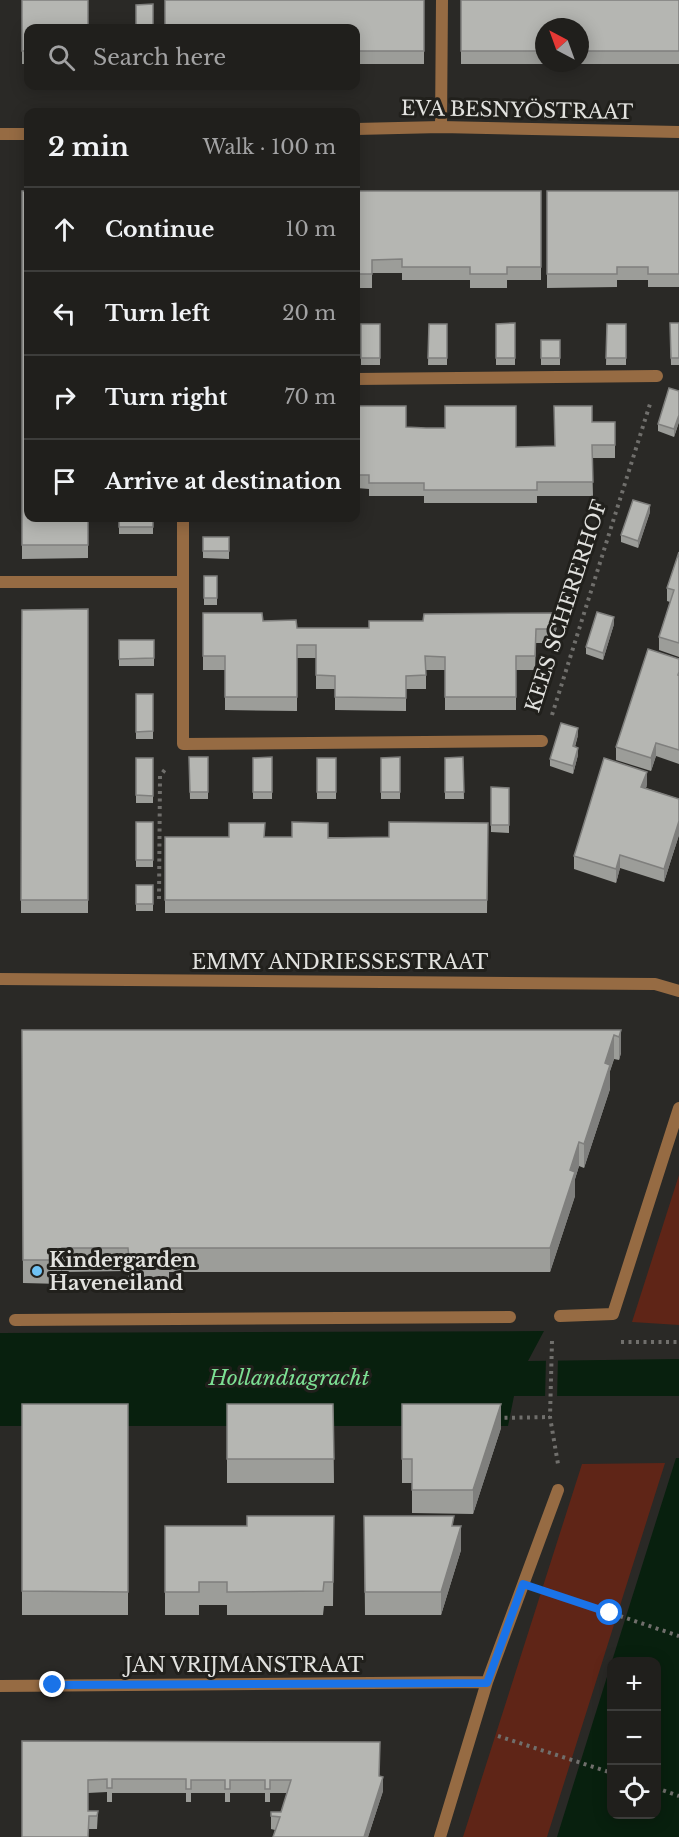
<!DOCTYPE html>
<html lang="en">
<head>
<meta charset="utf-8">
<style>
  body { margin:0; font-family:"Libre Baskerville",serif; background:#282725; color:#f1f3f6 }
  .controls { position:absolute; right:18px; bottom:18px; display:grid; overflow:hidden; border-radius:12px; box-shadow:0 3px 15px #0003 }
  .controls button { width:54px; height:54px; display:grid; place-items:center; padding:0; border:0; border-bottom:2px solid #3d3d3b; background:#201f1c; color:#f1f3f6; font:30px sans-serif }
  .compass { position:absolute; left:535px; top:18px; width:54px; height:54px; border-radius:50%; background:#201f1c; box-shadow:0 3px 15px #0003; rotate:319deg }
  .stop { position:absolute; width:18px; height:18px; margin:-14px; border:4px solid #1a73e8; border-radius:50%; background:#fff }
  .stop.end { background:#1a73e8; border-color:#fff; box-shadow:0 2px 6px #0008 }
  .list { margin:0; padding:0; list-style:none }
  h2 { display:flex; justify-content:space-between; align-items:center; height:78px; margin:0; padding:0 24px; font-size:26px }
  h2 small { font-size:20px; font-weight:400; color:#a2a2a3 }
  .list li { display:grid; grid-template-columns:39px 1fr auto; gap:18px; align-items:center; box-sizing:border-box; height:84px; padding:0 24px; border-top:2px solid #3d3d3b }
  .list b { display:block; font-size:22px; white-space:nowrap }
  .list em { font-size:20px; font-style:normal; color:#a2a2a3 }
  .icon { flex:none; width:33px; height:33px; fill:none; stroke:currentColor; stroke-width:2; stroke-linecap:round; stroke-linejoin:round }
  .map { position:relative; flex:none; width:679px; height:1837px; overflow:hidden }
  .search { position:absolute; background:#201f1c; box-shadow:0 3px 15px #0003; left:24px; top:24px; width:336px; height:66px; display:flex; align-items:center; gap:15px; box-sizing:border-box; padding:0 21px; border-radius:12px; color:#a2a2a3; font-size:22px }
  .panel { position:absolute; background:#201f1c; box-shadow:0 3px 15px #0003; left:24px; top:108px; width:336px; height:414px; border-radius:12px }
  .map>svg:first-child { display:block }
  .green { fill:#5f2517 }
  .water { fill:#08200e }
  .pier { fill:#2a2926 }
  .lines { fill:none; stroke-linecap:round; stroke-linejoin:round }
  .path { stroke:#706f6c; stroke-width:4; stroke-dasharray:3 4.5; stroke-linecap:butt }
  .lane { stroke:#966b43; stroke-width:12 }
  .street { stroke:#966b43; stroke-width:12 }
  .wall { fill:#9c9d99; fill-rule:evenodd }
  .shaded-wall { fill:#7f7f7d }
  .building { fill:#b5b6b2; stroke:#7f7f7d; stroke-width:1.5 }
  .route { stroke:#1a73e8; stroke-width:8 }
  .poi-dot { fill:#6fc2f4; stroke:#21201c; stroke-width:2 }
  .labels { text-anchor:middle; stroke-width:6; stroke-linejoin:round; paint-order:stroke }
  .street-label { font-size:20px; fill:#e2e2df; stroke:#21201c }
  .poi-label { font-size:20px; font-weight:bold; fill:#e2e2df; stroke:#21201c; text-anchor:start }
  .water-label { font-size:21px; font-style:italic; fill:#7cdf93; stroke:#21201c }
</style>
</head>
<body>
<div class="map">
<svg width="679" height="1837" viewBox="0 0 679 1837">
  <rect width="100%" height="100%" fill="#2a2926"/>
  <path class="green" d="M679,1175v150l-47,-3z
    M665,1463l-118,374h-84l119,-373z"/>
  <path class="water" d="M544,1331l-16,30 151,-2v37h-165l-6,30h-508v-93z
    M676,1458h3v379h-122l54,-173 1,150h44v-152l-44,-1z"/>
  <path class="pier" d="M546,1357h12l-1,43h-12z"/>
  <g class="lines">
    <path class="path" d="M552,715l98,-311
      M159,899l1,-123 7,-9
      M552,1341l-2,76 8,47
      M621,1342h58
      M497,1418l53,-1
      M549,1592l130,44
      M498,1736l114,37
      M656,1788l23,8"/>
    <path class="lane" d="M441,127l1,-127"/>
    <path class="street" d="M356,129l85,-2 238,5
      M0,134h28
      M356,379l301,-3
      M0,582h183v162l359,-3
      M183,582v-64
      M0,979l655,5 24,7
      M560,1316l53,-2 66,-206
      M15,1320l495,-3
      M0,1686l487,-4
      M440,1837l47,-155 71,-192"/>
  </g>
  <path class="wall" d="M22,0l6,28v36h-6z
    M424,0v64h-68v-36z
    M461,0h218v64h-218zM544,27h36v36h-36z
    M22,191l66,327v40l-66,1z
    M356,191h185v89h-34v8h-37v-8h-68v-7h-30v15h-16z
    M547,191h132v96h-31v-7h-31v7l-70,1z
    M515,323v42h-19v-41z
    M670,323h9v42h-8z
    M361,324h19v41h-19z
    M429,324h18v41h-19z
    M607,324h19v41h-20z
    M541,340h19v25h-19z
    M679,391v31l-5,15 -16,-6v-7z
    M356,406l50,21 110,20 39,-1 37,-24h23v36h-23l1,38h-56v7h-113v-7h-55v-7l-13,-1z
    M650,512l-12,36 -17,-6v-7z
    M119,518h34v16h-34z
    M203,537h26v22l-26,-1z
    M679,552v105l-20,-7v-13l11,-35 -3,-1v-13z
    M204,576h13v29h-13z
    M88,609v304h-67l1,-303z
    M203,613l60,8 34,7h72l54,-7 133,-8v30h-20l-1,27h-19v40h-71v-40h-19v19h-20v22l-71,-1v-21h-19v-31h-19v53l-72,-1v-40h-22z
    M614,624l-11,36 -17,-6v-7z
    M119,640h35v26h-35z
    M679,659v105l-23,-8 -5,15 -35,-11v-13z
    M136,694h17v45h-17z
    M578,735l-3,12 3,8 -5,19 -23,-8v-7z
    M189,757h19v42h-18z
    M272,757v42h-19v-41z
    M400,757v42h-19v-41z
    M463,757l1,42h-19v-41z
    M136,758h17v45h-17z
    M317,758h19v41h-19z
    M647,785l-1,3 33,11v36l-15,47 -44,-14 -4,15 -42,-14v-13z
    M491,787l18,1v45l-18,-1z
    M136,822h17v45h-17z
    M488,823l-1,90h-322v-76h224z
    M136,885h17v26h-17z
    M22,1030h599v23l-2,7 -5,-1 -4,12v18l-26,79 -5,-2 -4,13v17l-25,76h-381v12l-40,-1 -1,-12 -66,1 -1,12 -38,-1z
    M22,1404h106v211h-106z
    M227,1404h106l1,79h-107z
    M402,1404l99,24 -28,86 -61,-1v-30h-10z
    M334,1516l-1,90h-9l-1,9h-96v-10h-28v10h-34v-89h82z
    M364,1516l90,10 7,24 -20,65h-76z
    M22,1741l358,35 3,15 -15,46h-95l2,-7 -4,-1v-17h10l6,-19h-17v9h-5v-9h-35v9h-5v-9h-34v9h-5v-9h-74v9h-5v-10l-19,1v18h10l-1,18h-8z"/>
  <path class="shaded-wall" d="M679,415v7l-5,15v-8z
    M650,505v7l-12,36v-7z
    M614,617v7l-11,36v-7z
    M578,728v7l-5,18v-7z
    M656,743v13l-5,15v-13z
    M578,748v7l-5,19v-8z
    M647,772v13l-6,15v-13z
    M679,821v14l-15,47v-13z
    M620,855v13l-4,15v-14z
    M621,1030v23l-2,7v-23z
    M614,1035v24l-4,12v18l-26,79v-24l21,-81z
    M579,1142v24l-4,13v17l-25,76v-24l20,-78z
    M62,1248v24l-1,12v-24z
    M501,1404v24l-28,86v-24z
    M461,1526v24l-20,65v-23z
    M383,1777v14l-15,46h-4z"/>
  <path class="building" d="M22,0h66v28h-60v23h-6z
    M165,0h259v51h-68v-23h-191z
    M461,0h218v51h-99v-24h-36v24h-83z
    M153,4v24h-17v-23z
    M22,191h6v327h60v27h-66z
    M356,191h185v76h-34v7h-37v-7h-68v-8l-30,1v14h-16z
    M547,191h132v83h-31v-7h-31v7h-70z
    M515,323v35h-19v-34z
    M670,323h9v35h-8z
    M361,324h19v34h-19z
    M429,324h18v34h-19z
    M607,324h19v34h-20z
    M541,340h19v18h-19z
    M669,388l10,3v24l-5,14 -16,-5z
    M356,406h50v21l20,1h19v-22h71v41l39,-1 -1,-40h38v16h23v23h-23l1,37h-56v8h-113v-7h-55v-8h-13z
    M633,500l17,5 -12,36 -17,-6z
    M119,518h34v9h-34z
    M203,537h26v14h-26z
    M679,552v91l-20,-6 15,-47 -7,-2z
    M204,576h13v22h-13z
    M88,609v291h-67l1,-290z
    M597,612l17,5 -11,36 -17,-6z
    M203,613h59l1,8 33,-1 1,8h72v-7h54l1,-7 132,-1v16h-20l-1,27h-19v41h-71v-40l-20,-1 1,19 -20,1v22l-71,-1v-21l-19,-1v-30h-19v52h-72v-41h-22z
    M119,640h35v18l-35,1z
    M648,649l31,10v13l-1,3 1,1v74l-23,-7 -5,15 -35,-11z
    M136,694h17v37l-17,1z
    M561,723l17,5 -5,18 5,2 -5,18 -23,-7z
    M189,757h19v35h-18z
    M272,757v35h-19v-34z
    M400,757v35h-19v-34z
    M463,757l1,35h-19v-34z
    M136,758h17v38l-17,-1z
    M317,758h19v34h-19z
    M604,758l43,14 -6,15 38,12v22l-15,48 -44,-14 -4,14 -42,-13z
    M491,787l18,1v37h-18z
    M136,822h17v38h-17z
    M292,822l36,1v15l61,-1v-15l99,1 -1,77h-322v-63h64v-14h36l-1,14h28z
    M136,885h17v19h-17z
    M22,1030h599l-2,7 -5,-2 -9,28 5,2 -26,79 -5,-2 -9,28 5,2 -25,76h-381v12l-40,-1 -1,-11h-66l-1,12h-38z
    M22,1404h106v188l-106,-1z
    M227,1404h106l1,55h-107z
    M402,1404h99l-28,86h-61v-31h-10z
    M247,1516h87l-1,66h-9l-1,9 -96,1v-10h-28v10h-34v-66h82z
    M364,1516h90l-2,10h9l-20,66h-76z
    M22,1741l358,1 -1,34 4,1 -19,60h-91l7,-20 -9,-1v-4h10l10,-32h-21v9h-5v-9h-35v9h-5v-9h-34v9h-5v-10h-74v9h-5v-9l-19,1v31h10l-1,5h-8l-1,21h-66z"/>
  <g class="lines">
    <path class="route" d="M53,1685l434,-2 36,-99 87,29"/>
  </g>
  <circle class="poi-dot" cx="37" cy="1271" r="6"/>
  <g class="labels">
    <g class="street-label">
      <text transform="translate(517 110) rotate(1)" y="7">EVA BESNYÖSTRAAT</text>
      <text transform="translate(566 606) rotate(-72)" y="7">KEES SCHERERHOF</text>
      <text x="340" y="969">EMMY ANDRIESSESTRAAT</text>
      <text x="244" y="1672">JAN VRIJMANSTRAAT</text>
    </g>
    <g class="poi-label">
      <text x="49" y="1267">Kindergarden<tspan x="49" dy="23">Haveneiland</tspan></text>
    </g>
    <g class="water-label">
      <text x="289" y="1385">Hollandiagracht</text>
    </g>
  </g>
</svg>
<div class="controls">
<button>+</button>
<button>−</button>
<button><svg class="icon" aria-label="locate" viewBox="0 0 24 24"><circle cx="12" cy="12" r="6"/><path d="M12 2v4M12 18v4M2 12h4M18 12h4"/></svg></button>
</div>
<svg class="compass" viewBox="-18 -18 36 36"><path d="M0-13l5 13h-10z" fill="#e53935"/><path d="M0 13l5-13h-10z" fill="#a2a2a3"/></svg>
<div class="stop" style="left:610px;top:1613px"></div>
<div class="stop end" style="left:53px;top:1685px"></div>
<div class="search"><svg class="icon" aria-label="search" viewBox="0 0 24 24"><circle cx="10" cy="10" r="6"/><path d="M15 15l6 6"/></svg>Search here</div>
<section class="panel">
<h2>2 min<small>Walk · 100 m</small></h2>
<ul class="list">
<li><svg class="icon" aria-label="ahead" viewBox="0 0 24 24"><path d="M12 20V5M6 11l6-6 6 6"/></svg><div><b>Continue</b></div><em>10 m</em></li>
<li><svg class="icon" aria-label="left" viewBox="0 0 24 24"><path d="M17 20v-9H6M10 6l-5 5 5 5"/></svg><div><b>Turn left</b></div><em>20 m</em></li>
<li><svg class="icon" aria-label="right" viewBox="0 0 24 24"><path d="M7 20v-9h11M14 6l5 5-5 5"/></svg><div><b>Turn right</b></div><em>70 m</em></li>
<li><svg class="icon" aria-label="arrive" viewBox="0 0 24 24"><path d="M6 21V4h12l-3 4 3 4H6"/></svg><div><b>Arrive at destination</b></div></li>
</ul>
</section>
</div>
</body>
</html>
